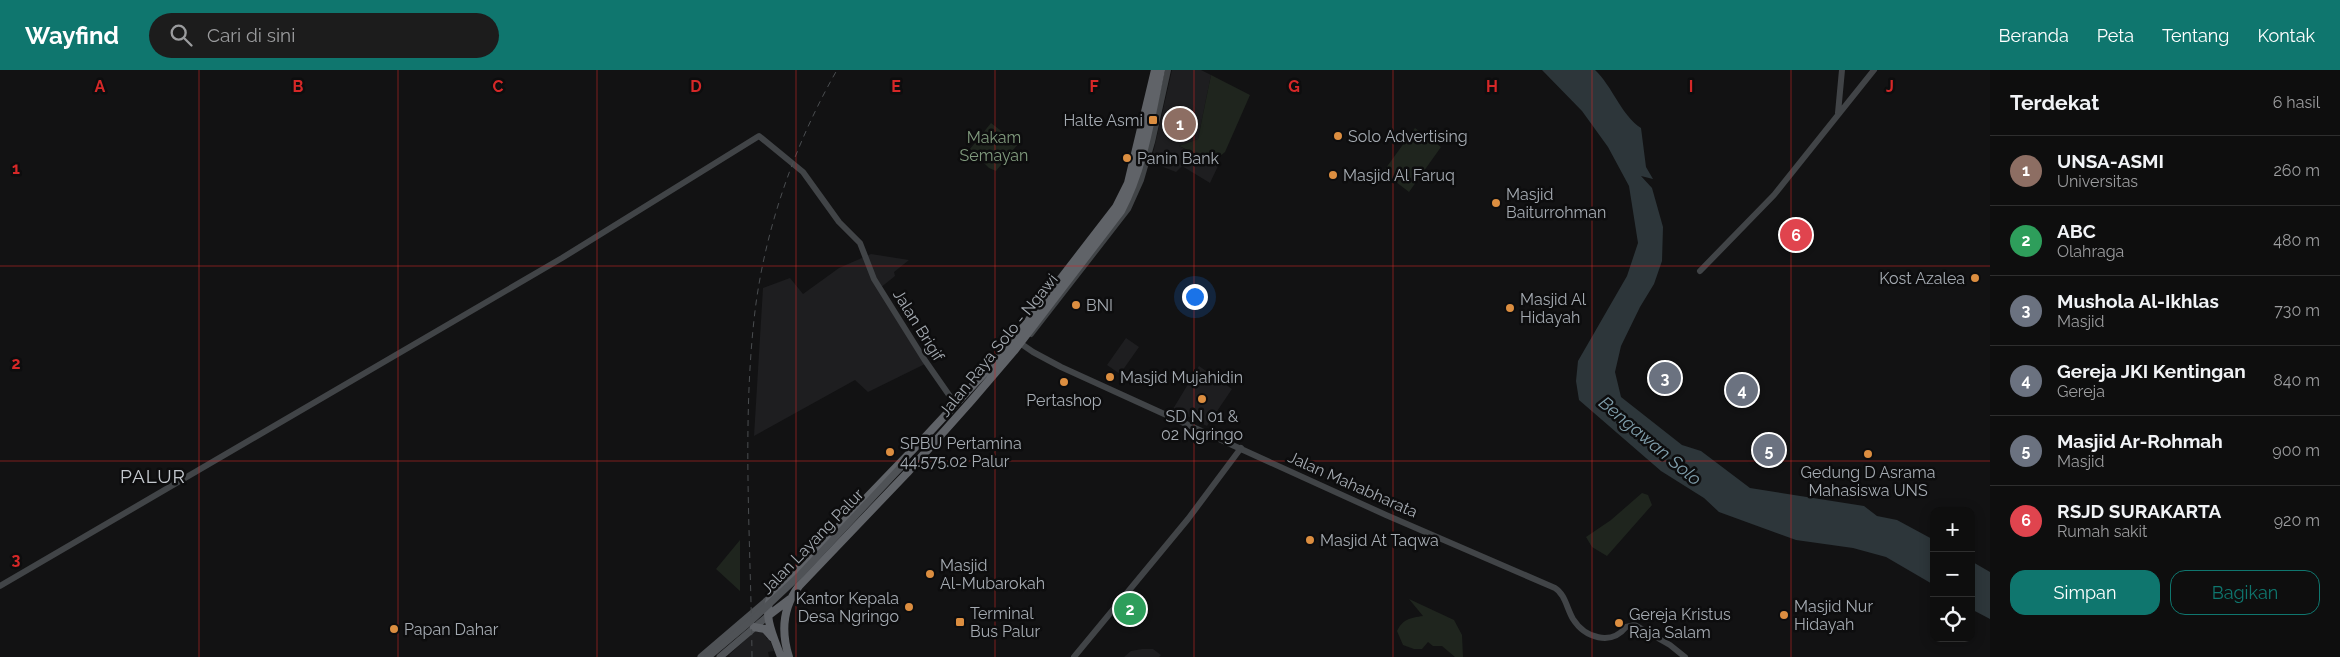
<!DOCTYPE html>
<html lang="id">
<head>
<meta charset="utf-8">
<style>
  body { margin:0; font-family:Raleway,sans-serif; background:#1c1c1c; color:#f1f3f6 }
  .controls { position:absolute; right:15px; bottom:15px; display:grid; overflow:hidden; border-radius:10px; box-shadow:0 2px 12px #0003 }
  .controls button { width:45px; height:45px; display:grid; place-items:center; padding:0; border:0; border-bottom:1px solid #2e2e2e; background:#0e0e0e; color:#f1f3f6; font:25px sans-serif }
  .you { position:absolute; left:1194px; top:226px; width:18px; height:18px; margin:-12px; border:4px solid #fff; border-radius:50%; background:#1a73e8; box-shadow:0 0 0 8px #1a73e833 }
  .badge { display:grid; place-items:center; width:32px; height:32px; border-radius:50%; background:#0f766e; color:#fff; font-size:16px; font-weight:700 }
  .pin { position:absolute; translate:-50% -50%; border:2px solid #fff; box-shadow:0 1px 5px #0006 }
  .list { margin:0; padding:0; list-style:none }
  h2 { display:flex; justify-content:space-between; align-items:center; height:65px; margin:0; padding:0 20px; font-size:21px }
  h2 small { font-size:16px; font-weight:400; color:#9b9c9e }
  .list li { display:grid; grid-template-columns:32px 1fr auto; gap:15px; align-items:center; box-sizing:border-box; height:70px; padding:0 20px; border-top:1px solid #2e2e2e }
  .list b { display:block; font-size:19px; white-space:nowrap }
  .list p { margin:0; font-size:16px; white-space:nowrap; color:#9b9c9e }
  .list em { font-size:16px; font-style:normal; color:#9b9c9e }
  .actions { display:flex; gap:10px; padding:15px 20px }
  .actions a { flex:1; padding:11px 0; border:1px solid #0f766e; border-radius:15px; text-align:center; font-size:18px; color:#0f766e }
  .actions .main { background:#0f766e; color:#fff }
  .icon { flex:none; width:28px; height:28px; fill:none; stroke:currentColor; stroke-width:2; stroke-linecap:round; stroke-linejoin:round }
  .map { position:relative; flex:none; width:1990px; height:587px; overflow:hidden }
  header { display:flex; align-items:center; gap:30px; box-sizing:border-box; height:70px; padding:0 25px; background:#0f766e; color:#fff }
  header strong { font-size:24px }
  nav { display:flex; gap:28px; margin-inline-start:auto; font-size:18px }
  .search { width:350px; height:45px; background:#1c1c1c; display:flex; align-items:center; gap:12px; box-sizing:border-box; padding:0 18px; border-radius:28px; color:#9b9c9e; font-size:19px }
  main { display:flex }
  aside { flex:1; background:#0e0e0e }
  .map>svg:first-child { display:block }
  .built { fill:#1e1e20 }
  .green { fill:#1f251e }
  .water { fill:#2d363a }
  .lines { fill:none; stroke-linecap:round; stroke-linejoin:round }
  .secondary { stroke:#414447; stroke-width:6 }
  .primary { stroke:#4f5256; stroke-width:7 }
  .highway { stroke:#606368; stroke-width:8 }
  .rail { stroke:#4a4d50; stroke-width:1; stroke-dasharray:6 5; stroke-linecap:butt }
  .primary-bridge { stroke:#4f5256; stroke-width:7 }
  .grid { fill:none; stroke:#d62828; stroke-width:1; stroke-opacity:0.55 }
  .poi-dot { fill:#dc8e40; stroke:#0d0d0e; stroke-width:2 }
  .labels { text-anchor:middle; stroke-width:5; stroke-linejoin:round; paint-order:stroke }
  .poi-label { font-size:16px; fill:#a5abb2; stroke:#0d0d0e; text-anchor:start }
  .park-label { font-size:16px; fill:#819b7e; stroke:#0d0d0e }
  .street-label { font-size:16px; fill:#a5abb2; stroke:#0d0d0e }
  .water-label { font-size:18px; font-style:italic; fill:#7f9daa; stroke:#0d0d0e }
  .quarter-label { font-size:19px; letter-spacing:1px; fill:#c5c9cf; stroke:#0d0d0e }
  .grid-label { font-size:16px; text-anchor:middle; font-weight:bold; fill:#d62828; stroke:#0d0d0e; stroke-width:5; stroke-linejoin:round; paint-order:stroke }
</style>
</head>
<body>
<header>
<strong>Wayfind</strong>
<div class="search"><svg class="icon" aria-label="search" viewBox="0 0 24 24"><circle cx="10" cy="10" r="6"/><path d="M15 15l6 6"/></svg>Cari di sini</div>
<nav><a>Beranda</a><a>Peta</a><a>Tentang</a><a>Kontak</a></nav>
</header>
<main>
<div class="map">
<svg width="1990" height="587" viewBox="0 0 1990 587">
  <rect width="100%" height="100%" fill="#121213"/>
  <path class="built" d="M1172,0h29l10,5 -13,64 -19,7 39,20 -8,17 -28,-17 -6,6 -25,-10z
    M1794,150l18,13 -13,19 -20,-14z
    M871,184l38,6 -15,12 1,4 -15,12 47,75 -59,29 -13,-12 -101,56 9,-148 27,-10 13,16 36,-26z
    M1126,268l13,9 -19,27 -13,-9z
    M1199,296l33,23 -25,37 -34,-17z
    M755,561l9,2 3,6 2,-1 5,13 -6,1 1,5h-39l-1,-2z
    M1142,579h11l8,6 -2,2h-35l7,-6z"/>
  <path class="green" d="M1211,5l39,20 -25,57 -12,10 -34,-16 19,-7z
    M991,53l27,21 -22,27 -7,-3 -19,-19z
    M1415,58l26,19 -32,45 -26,-20z
    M1642,423l6,2 4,10 -45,51 -15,-9 -6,-10 25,-17z
    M740,470v51l-24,-22z
    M1126,529l14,12 -6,8 -15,-12z
    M1409,529l45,21 8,15 1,22h-8l-13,-11h-9l-5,-4 -6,7h-8l-11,-4 -6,-14c6,-12 13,-13 26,-15z"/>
  <path class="water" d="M1542,0h53c18,17 26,45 46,58l5,39 7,12 -12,-3 11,12 11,39 -1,34 -8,23 -14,23 -19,39 -6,26 6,25 61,48 19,6 49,37 114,18 13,10 20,4 37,20v45l-48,-28 -33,-9 -57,-8 -77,-28 -15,-14 -43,-27 -82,-71 -3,-19 2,-20 49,-85 11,-33 -9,-57 -21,-39 -26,-36z
    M1971,491l19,11v47l-19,-10z"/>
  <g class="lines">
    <path class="secondary" d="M1838,43l4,-43
      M1700,201l74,-76 100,-125
      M1031,264l97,-125 13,-29 11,-38 16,-72
      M1020,273l13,9 28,15 325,148 169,73c10,6 12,21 18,31 12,19 38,27 53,8l9,-2 35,20 15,12
      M0,516l562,-328 197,-122 44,36 36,50 21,21 14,36 50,80 32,46
      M1074,587l114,-138 53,-71"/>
    <path class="primary" d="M701,587l70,-60
      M720,587l49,-42"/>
    <path class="highway" d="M769,545l21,-16
      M754,557l11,2 7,8
      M781,587c-6,-17 -19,-42 -10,-60l156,-162 77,-83 112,-145 12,-24 27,-113
      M789,587c-8,-25 -6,-50 10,-71l108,-113 65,-73 42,-49 107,-140c23,-43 30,-94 40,-141"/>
    <path class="rail" d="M752,587c-1,-111 -10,-227 2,-337 9,-86 40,-175 83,-250"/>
    <path class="primary-bridge" d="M708,587l44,-37 48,-45 100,-107"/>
  </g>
  <path class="grid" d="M199,0v587M398,0v587M597,0v587M796,0v587M995,0v587M1194,0v587M1393,0v587M1592,0v587M1791,0v587M0,196h1990M0,391h1990"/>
  <g class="poi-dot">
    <rect x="1148" y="45" width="10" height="10" rx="2.5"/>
    <circle cx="1338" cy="66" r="5"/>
    <circle cx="1127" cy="88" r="5"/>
    <circle cx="1333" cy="105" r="5"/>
    <circle cx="1496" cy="133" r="5"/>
    <circle cx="1975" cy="208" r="5"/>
    <circle cx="1076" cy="235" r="5"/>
    <circle cx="1510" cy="238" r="5"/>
    <circle cx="1110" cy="307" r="5"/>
    <circle cx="1064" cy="312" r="5"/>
    <circle cx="1202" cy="329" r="5"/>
    <circle cx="890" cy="382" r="5"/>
    <circle cx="1868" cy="384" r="5"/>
    <circle cx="1310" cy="470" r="5"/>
    <circle cx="930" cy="504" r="5"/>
    <circle cx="909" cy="537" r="5"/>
    <circle cx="1784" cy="545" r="5"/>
    <rect x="955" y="547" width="10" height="10" rx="2.5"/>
    <circle cx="1619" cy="553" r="5"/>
    <circle cx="394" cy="559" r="5"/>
  </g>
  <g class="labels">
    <g class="poi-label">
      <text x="1143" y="56" text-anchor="end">Halte Asmi</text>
      <text x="1348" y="72">Solo Advertising</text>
      <text x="1137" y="94">Panin Bank</text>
      <text x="1343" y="111">Masjid Al Faruq</text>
      <text x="1506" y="130">Masjid<tspan x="1506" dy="18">Baiturrohman</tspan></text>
      <text x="1965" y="214" text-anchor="end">Kost Azalea</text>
      <text x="1520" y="235">Masjid Al<tspan x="1520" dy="18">Hidayah</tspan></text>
      <text x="1086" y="241">BNI</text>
      <text x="1120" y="313">Masjid Mujahidin</text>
      <text x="1064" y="336" text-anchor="middle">Pertashop</text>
      <text x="1202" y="352" text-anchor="middle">SD N 01 &amp;<tspan x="1202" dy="18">02 Ngringo</tspan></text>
      <text x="900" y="379">SPBU Pertamina<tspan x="900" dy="18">44.575.02 Palur</tspan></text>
      <text x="1868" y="408" text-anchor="middle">Gedung D Asrama<tspan x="1868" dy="18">Mahasiswa UNS</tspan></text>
      <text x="1320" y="476">Masjid At Taqwa</text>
      <text x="940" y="501">Masjid<tspan x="940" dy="18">Al-Mubarokah</tspan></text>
      <text x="899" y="534" text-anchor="end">Kantor Kepala<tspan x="899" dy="18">Desa Ngringo</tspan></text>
      <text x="1794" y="542">Masjid Nur<tspan x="1794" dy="18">Hidayah</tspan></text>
      <text x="970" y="549">Terminal<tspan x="970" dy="18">Bus Palur</tspan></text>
      <text x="1629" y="550">Gereja Kristus<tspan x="1629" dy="18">Raja Salam</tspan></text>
      <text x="404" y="565">Papan Dahar</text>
    </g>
    <g class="park-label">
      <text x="994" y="73">Makam<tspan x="994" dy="18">Semayan</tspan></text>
    </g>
    <g class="street-label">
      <text transform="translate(919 255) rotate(58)" y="6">Jalan Brigif</text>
      <text transform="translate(998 275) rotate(-51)" y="6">Jalan Raya Solo - Ngawi</text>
      <text transform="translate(1353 414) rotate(24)" y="6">Jalan Mahabharata</text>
      <text transform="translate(812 471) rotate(-46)" y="6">Jalan Layang Palur</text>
    </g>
    <g class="water-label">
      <text transform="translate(1650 371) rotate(40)" y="6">Bengawan Solo</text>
    </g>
    <g class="quarter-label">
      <text x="153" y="413">PALUR</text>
    </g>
  </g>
  <g class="grid-label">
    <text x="100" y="22">A</text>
    <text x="298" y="22">B</text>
    <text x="498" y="22">C</text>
    <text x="696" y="22">D</text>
    <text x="896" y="22">E</text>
    <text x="1094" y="22">F</text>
    <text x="1294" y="22">G</text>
    <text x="1492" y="22">H</text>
    <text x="1691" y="22">I</text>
    <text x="1890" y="22">J</text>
    <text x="16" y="104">1</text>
    <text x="16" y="299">2</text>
    <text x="16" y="495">3</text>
  </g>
</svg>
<div class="controls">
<button>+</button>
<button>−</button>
<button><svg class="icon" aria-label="locate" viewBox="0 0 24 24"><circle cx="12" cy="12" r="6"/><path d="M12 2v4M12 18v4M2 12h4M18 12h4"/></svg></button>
</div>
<div class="you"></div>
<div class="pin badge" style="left:1180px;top:54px;background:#8d6e63">1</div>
<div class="pin badge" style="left:1130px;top:539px;background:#2e9e5b">2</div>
<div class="pin badge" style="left:1665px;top:308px;background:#6b7280">3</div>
<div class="pin badge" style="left:1742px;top:320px;background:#6b7280">4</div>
<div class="pin badge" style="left:1769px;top:380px;background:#6b7280">5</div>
<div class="pin badge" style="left:1796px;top:165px;background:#e0444e">6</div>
</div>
<aside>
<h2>Terdekat<small>6 hasil</small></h2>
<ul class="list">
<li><span class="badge" style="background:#8d6e63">1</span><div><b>UNSA-ASMI</b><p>Universitas</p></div><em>260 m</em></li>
<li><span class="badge" style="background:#2e9e5b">2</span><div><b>ABC</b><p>Olahraga</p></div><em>480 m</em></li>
<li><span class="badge" style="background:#6b7280">3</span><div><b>Mushola Al-Ikhlas</b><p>Masjid</p></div><em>730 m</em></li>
<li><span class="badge" style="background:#6b7280">4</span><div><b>Gereja JKI Kentingan</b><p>Gereja</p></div><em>840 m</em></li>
<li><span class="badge" style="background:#6b7280">5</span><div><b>Masjid Ar-Rohmah</b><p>Masjid</p></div><em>900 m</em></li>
<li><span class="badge" style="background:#e0444e">6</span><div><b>RSJD SURAKARTA</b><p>Rumah sakit</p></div><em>920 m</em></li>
</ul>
<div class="actions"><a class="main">Simpan</a><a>Bagikan</a></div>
</aside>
</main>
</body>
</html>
